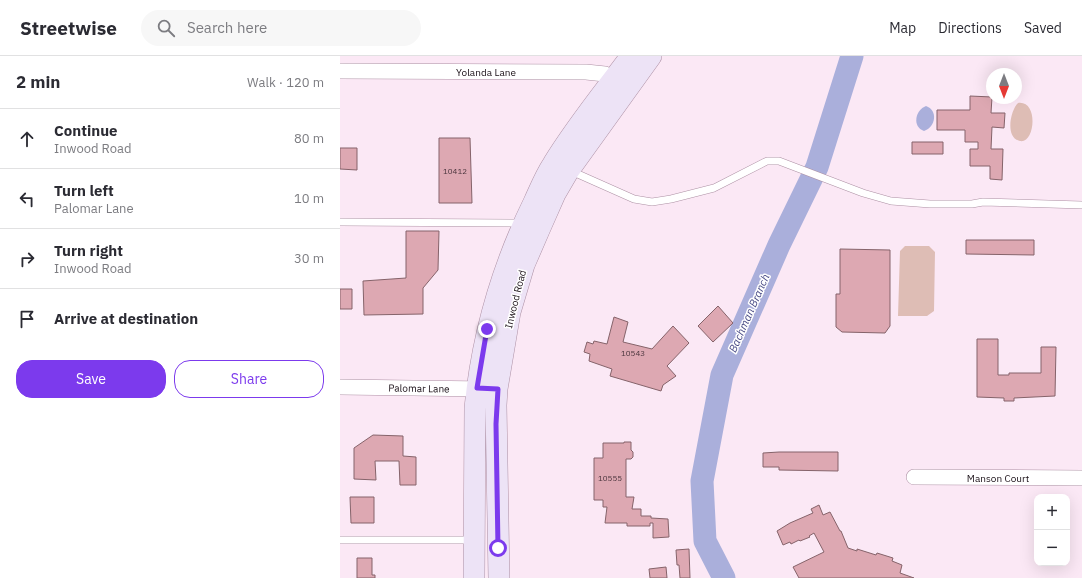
<!DOCTYPE html>
<html lang="en">
<head>
<meta charset="utf-8">
<style>
  body { margin:0; font-family:"IBM Plex Sans",sans-serif; background:#f7f7f7; color:#2b2b33 }
  .controls { position:absolute; right:12px; bottom:12px; display:grid; overflow:hidden; border-radius:8px; box-shadow:0 4px 16px #0002 }
  .controls button { width:36px; height:36px; display:grid; place-items:center; padding:0; border:0; border-bottom:1px solid #e1e1e2; background:#fff; color:#2b2b33; font:20px sans-serif }
  .compass { position:absolute; left:646px; top:12px; width:36px; height:36px; border-radius:50%; background:#fff; box-shadow:0 4px 16px #0002; rotate:180deg }
  .stop { position:absolute; width:12px; height:12px; margin:-9px; border:3px solid #7c3aed; border-radius:50%; background:#fff }
  .stop.end { background:#7c3aed; border-color:#fff; box-shadow:0 1px 4px #0008 }
  .list { margin:0; padding:0; list-style:none }
  h2 { display:flex; justify-content:space-between; align-items:center; height:52px; margin:0; padding:0 16px; font-size:17px }
  h2 small { font-size:13px; font-weight:400; color:#7c7c81 }
  .list li { display:grid; grid-template-columns:26px 1fr auto; gap:12px; align-items:center; box-sizing:border-box; height:60px; padding:0 16px; border-top:1px solid #e1e1e2 }
  .list b { display:block; font-size:15px; white-space:nowrap }
  .list p { margin:0; font-size:13px; white-space:nowrap; color:#7c7c81 }
  .list em { font-size:13px; font-style:normal; color:#7c7c81 }
  .actions { display:flex; gap:8px; padding:12px 16px }
  .actions a { flex:1; padding:9px 0; border:1px solid #7c3aed; border-radius:16px; text-align:center; font-size:14px; color:#7c3aed }
  .actions .main { background:#7c3aed; color:#fff }
  .icon { flex:none; width:22px; height:22px; fill:none; stroke:currentColor; stroke-width:2; stroke-linecap:round; stroke-linejoin:round }
  .map { position:relative; flex:none; width:742px; height:522px; overflow:hidden }
  header { display:flex; align-items:center; gap:24px; box-sizing:border-box; height:56px; padding:0 20px; background:#fff; border-bottom:1px solid #e1e1e2 }
  header strong { font-size:19px }
  nav { display:flex; gap:22px; margin-inline-start:auto; font-size:14px }
  .search { width:280px; height:36px; background:#f7f7f7; display:flex; align-items:center; gap:10px; box-sizing:border-box; padding:0 14px; border-radius:22px; color:#7c7c81; font-size:15px }
  main { display:flex }
  aside { flex:1; background:#fff }
  .map>svg:first-child { display:block }
  .green { fill:#debdb5 }
  .water { fill:#aaafdb }
  .lines { fill:none; stroke-linecap:round; stroke-linejoin:round }
  .river { stroke:#aaafdb; stroke-width:23 }
  .building { fill:#dda8b2; stroke:#85636a }
  .lane-casing { stroke:#ad90a4; stroke-width:8 }
  .street-casing { stroke:#ad90a4; stroke-width:16 }
  .secondary-casing { stroke:#ad90a4; stroke-width:22 }
  .lane { stroke:#fff; stroke-width:7 }
  .street { stroke:#fff; stroke-width:15 }
  .secondary { stroke:#ede3f6; stroke-width:21 }
  .route { stroke:#7c3aed; stroke-width:5 }
  .labels { text-anchor:middle; stroke-width:3; stroke-linejoin:round; paint-order:stroke }
  .number-label { font-size:8px; fill:#4a353d }
  .street-label { font-size:10px; fill:#190f16; stroke:#fff }
  .water-label { font-size:11px; font-style:italic; fill:#4b4d87; stroke:#fff }
</style>
</head>
<body>
<header>
<strong>Streetwise</strong>
<div class="search"><svg class="icon" aria-label="search" viewBox="0 0 24 24"><circle cx="10" cy="10" r="6"/><path d="M15 15l6 6"/></svg>Search here</div>
<nav><a>Map</a><a>Directions</a><a>Saved</a></nav>
</header>
<main>
<aside>
<h2>2 min<small>Walk · 120 m</small></h2>
<ul class="list">
<li><svg class="icon" aria-label="ahead" viewBox="0 0 24 24"><path d="M12 20V5M6 11l6-6 6 6"/></svg><div><b>Continue</b><p>Inwood Road</p></div><em>80 m</em></li>
<li><svg class="icon" aria-label="left" viewBox="0 0 24 24"><path d="M17 20v-9H6M10 6l-5 5 5 5"/></svg><div><b>Turn left</b><p>Palomar Lane</p></div><em>10 m</em></li>
<li><svg class="icon" aria-label="right" viewBox="0 0 24 24"><path d="M7 20v-9h11M14 6l5 5-5 5"/></svg><div><b>Turn right</b><p>Inwood Road</p></div><em>30 m</em></li>
<li><svg class="icon" aria-label="arrive" viewBox="0 0 24 24"><path d="M6 21V4h12l-3 4 3 4H6"/></svg><div><b>Arrive at destination</b></div></li>
</ul>
<div class="actions"><a class="main">Save</a><a>Share</a></div>
</aside>
<div class="map">
<svg width="742" height="522" viewBox="0 0 742 522">
  <rect width="100%" height="100%" fill="#fbe8f5"/>
  <path class="green" d="M678,47c21,-3 17,41 2,38 -15,-3 -10,-30 -2,-38z
    M565,190h24l6,6 -1,59 -7,5h-29l2,-65z"/>
  <path class="water" d="M586,50c12,4 10,21 -2,25 -12,-4 -9,-21 2,-25z"/>
  <g class="lines">
    <path class="river" d="M384,522l-19,-37 -3,-60 20,-106 57,-130 38,-78 35,-111"/>
  </g>
  <path class="building" d="M630,40l22,1 -1,16h14l-1,15 -12,-1 -1,22h12l-1,31 -12,-1v-13h-20v-17h8v-7h-13v-12h-28v-20h33z
    M99,82h31l2,65h-33z
    M572,86h31v12h-31z
    M0,92h17v22l-17,-1z
    M66,175h33l-1,39 -15,18v26l-59,1 -1,-34 43,-3z
    M626,184h68v15l-68,-1z
    M500,193l50,1v76l-5,7 -43,-1 -6,-5v-33h4z
    M0,233h12v20h-12z
    M378,250l15,17 -20,19 -15,-16z
    M274,261l14,5 -5,20 29,7 21,-23 16,17 -22,23 9,10 -13,9 -2,6 -51,-15 2,-7 -23,-8 1,-7 -6,-2 3,-10 6,2 1,-3 13,3z
    M637,283h21v36h11v-2h32v-26h15l-1,49 -41,2v3h-10v-3l-27,-1z
    M33,379l30,1v20l13,1v28h-16l-1,-24h-24l1,19 -22,-1v-31z
    M284,386h7v8l2,2v5l-2,2h-5v38h8l-2,12h9v7h10v2l17,1 1,18 -16,1v-15h-3v3h-23v-3h-22l2,-16h-4v-7h-9v-42h9v-15h21z
    M439,396h59v19l-59,-1v-3h-16v-14z
    M10,441h24v26h-23z
    M479,449l4,10 7,-3 10,19h1l7,17 9,3v-2l19,6 1,-2 16,5 -1,3 10,4 -2,8 14,5h-115l-6,-11 31,-15 -10,-19 -5,3 1,1 -10,4 -1,-1 -8,4 -1,-2 -7,3 -6,-14 13,-8 23,-10 -2,-4z
    M349,493l1,29h-10l-1,-13h-2l-1,-15z
    M17,502h15v17h3v3h-18z
    M326,511l1,11h-17l-1,-9z"/>
  <g class="lines">
    <g class="lane-casing">
      <path id="lane" d="M231,115l63,28 18,3 19,-3 43,-11 53,-27h12l84,32 28,8 39,3h42l11,-2 99,3
        M0,166l182,1
        M0,484h132"/>
    </g>
    <g class="street-casing">
      <path id="street" d="M0,15l246,1 19,2 16,9
        M0,331l146,2
        M574,421l168,1"/>
    </g>
    <g class="secondary-casing">
      <path id="secondary" d="M134,522l1,-170c7,-72 27,-141 59,-206 6,-13 11,-26 19,-38 23,-38 52,-73 78,-108
        M159,522l-3,-173 1,-16 13,-77 14,-47 16,-37 15,-34 14,-24 82,-114"/>
    </g>
    <use href="#lane" class="lane"/>
    <use href="#street" class="street"/>
    <use href="#secondary" class="secondary"/>
  </g>
  <g class="lines">
    <path class="route" d="M147,273l-10,59 21,1 -2,35 2,124"/>
  </g>
  <g class="labels">
    <g class="number-label">
      <text x="115" y="118">10412</text>
      <text x="293" y="300">10543</text>
      <text x="270" y="425">10555</text>
    </g>
    <g class="street-label">
      <text x="146" y="20">Yolanda Lane</text>
      <text transform="translate(175 243) rotate(-76)" y="4">Inwood Road</text>
      <text transform="translate(79 332) rotate(1)" y="4">Palomar Lane</text>
      <text x="658" y="426">Manson Court</text>
    </g>
    <g class="water-label">
      <text transform="translate(409 257) rotate(-66)" y="4">Bachman Branch</text>
    </g>
  </g>
</svg>
<div class="controls">
<button>+</button>
<button>−</button>
</div>
<svg class="compass" viewBox="-18 -18 36 36"><path d="M0-13l5 13h-10z" fill="#e53935"/><path d="M0 13l5-13h-10z" fill="#7c7c81"/></svg>
<div class="stop" style="left:158px;top:492px"></div>
<div class="stop end" style="left:147px;top:273px"></div>
</div>
</main>
</body>
</html>
